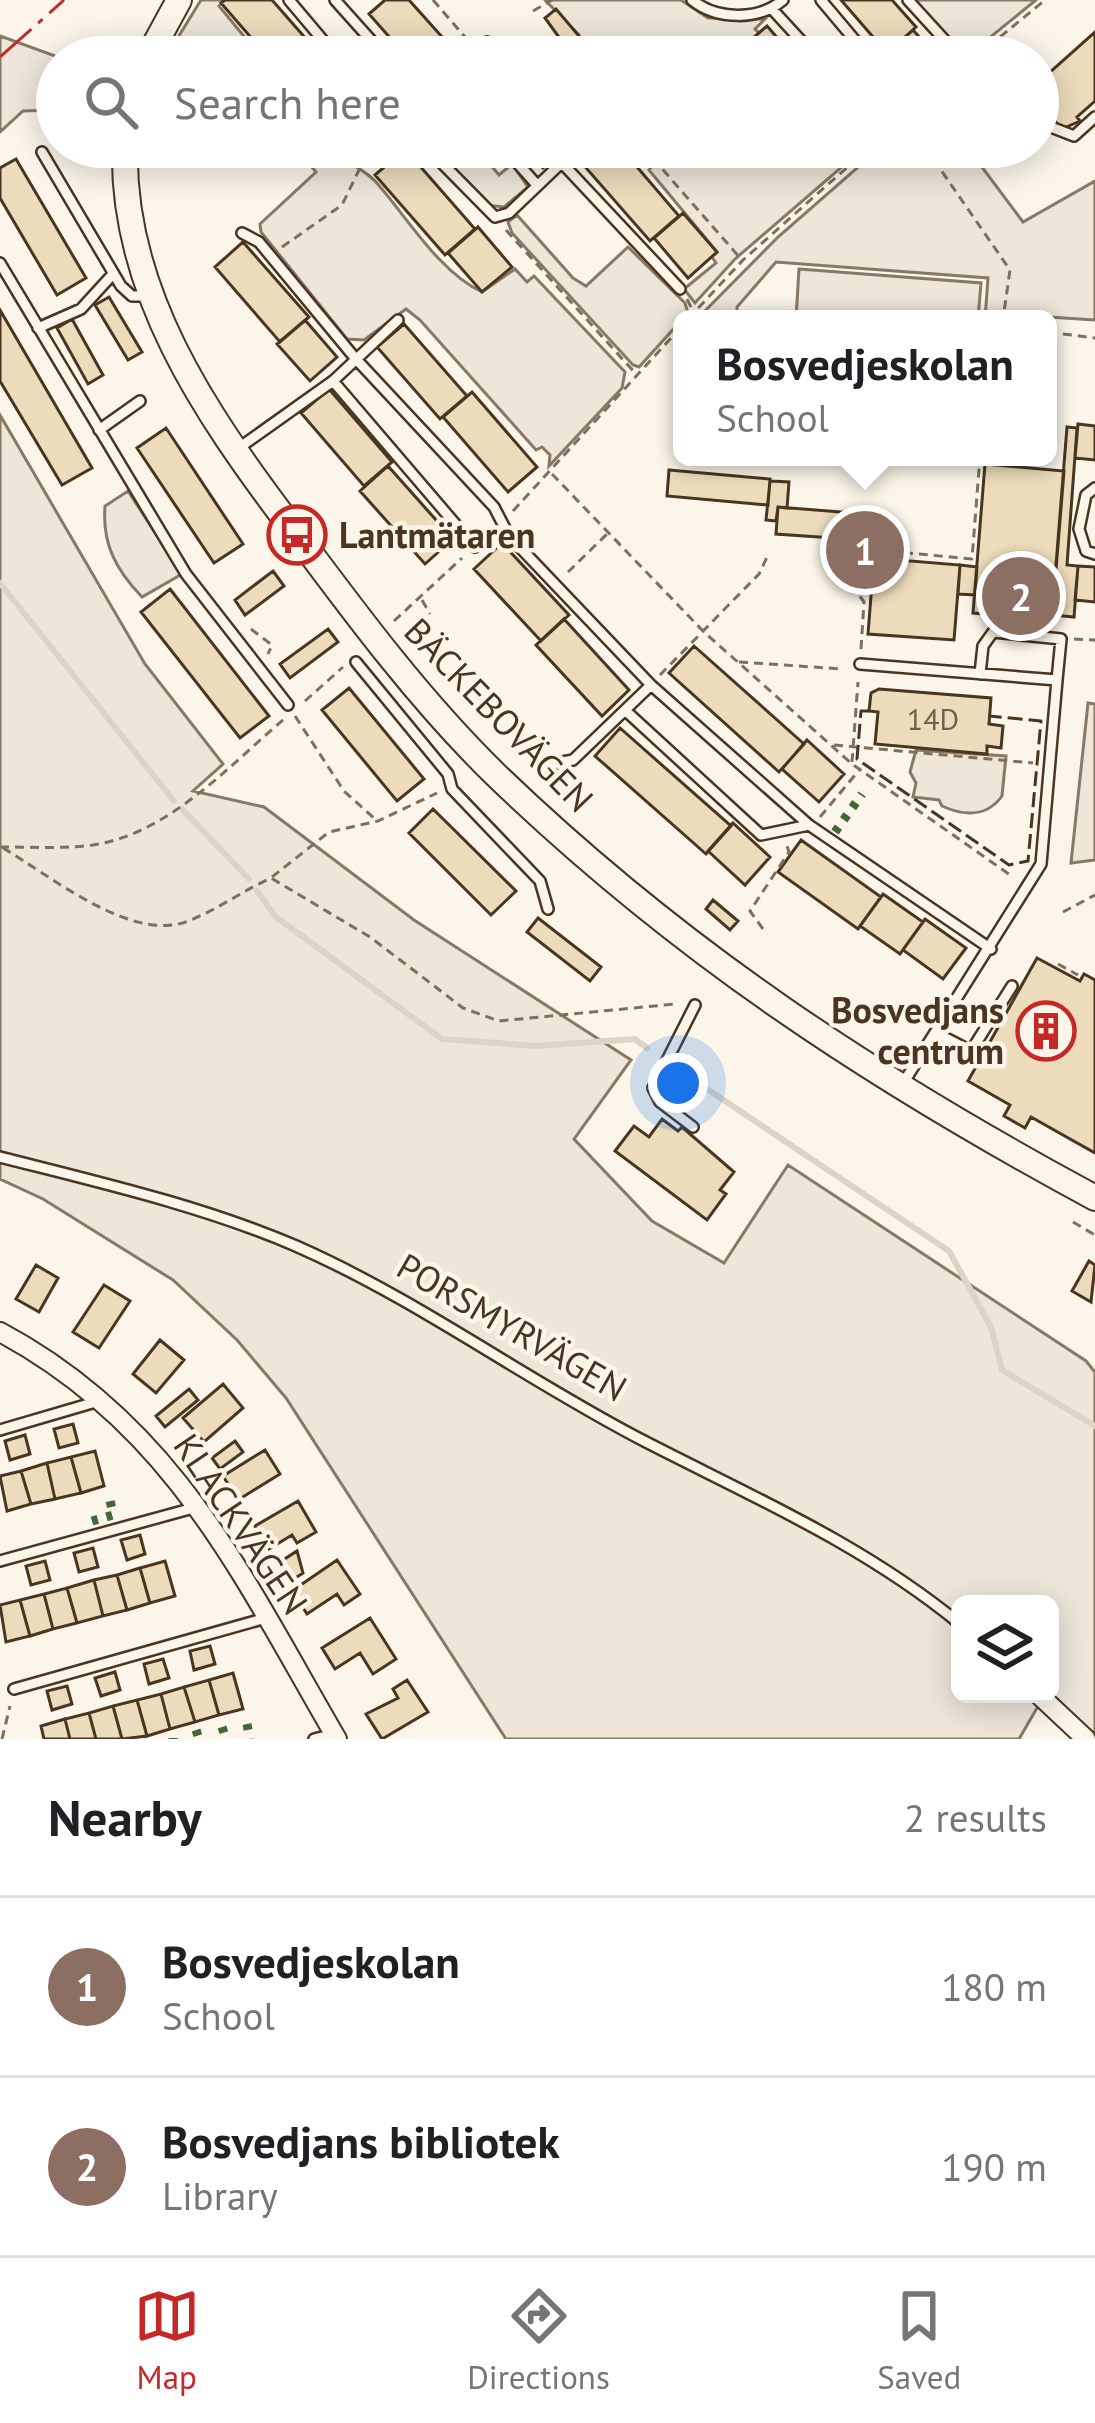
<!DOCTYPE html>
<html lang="en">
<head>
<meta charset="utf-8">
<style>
  body { margin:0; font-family:"PT Sans",sans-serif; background:#f6f6f6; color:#202124 }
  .controls { position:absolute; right:36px; bottom:36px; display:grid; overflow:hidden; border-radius:18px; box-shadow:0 6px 30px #0003 }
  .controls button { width:108px; height:108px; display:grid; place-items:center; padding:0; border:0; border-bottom:3px solid #e0e0e0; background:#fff; color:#202124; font:60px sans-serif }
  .you { position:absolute; left:678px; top:1083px; width:42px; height:42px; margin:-30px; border:9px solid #fff; border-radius:50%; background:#1a73e8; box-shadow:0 0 0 18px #1a73e833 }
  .badge { display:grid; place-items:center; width:78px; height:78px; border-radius:50%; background:#c62828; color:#fff; font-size:39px; font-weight:700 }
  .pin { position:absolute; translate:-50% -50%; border:6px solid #fff; box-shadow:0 3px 12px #0006 }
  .popup { position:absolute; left:673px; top:310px; width:384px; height:156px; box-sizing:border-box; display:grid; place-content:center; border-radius:18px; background:#fff; filter:drop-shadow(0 3px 9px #0005); font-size:39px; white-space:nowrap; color:#757577 }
  .popup b { font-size:45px; color:#202124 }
  .popup::after { content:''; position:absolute; left:50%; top:100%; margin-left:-24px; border:24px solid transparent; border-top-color:#fff }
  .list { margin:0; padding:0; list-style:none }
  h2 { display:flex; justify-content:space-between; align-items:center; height:156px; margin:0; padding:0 48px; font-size:51px }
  h2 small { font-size:39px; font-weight:400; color:#757577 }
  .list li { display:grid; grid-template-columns:78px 1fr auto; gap:36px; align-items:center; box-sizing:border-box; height:180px; padding:0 48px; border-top:3px solid #e0e0e0 }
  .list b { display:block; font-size:45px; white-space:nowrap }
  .list p { margin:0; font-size:39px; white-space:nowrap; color:#757577 }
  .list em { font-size:39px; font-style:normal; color:#757577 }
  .icon { flex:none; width:66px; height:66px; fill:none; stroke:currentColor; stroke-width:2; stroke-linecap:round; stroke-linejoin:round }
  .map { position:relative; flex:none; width:1095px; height:1739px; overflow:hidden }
  .search { position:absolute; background:#fff; box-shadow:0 6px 30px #0003; left:36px; right:36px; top:36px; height:132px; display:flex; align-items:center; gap:30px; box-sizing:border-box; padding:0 42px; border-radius:66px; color:#757577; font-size:45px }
  .sheet { height:516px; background:#fff }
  nav { display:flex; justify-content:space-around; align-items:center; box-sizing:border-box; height:168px; border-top:3px solid #e0e0e0; background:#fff; font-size:33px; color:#757577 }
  nav a { display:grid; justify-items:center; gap:6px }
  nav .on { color:#c62828 }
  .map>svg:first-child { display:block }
  .green { fill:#ede6d9; stroke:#887966; stroke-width:3; fill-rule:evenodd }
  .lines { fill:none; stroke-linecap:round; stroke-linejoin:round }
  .stream { stroke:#dcd4c6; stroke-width:6 }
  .building { fill:#ecdcbc; stroke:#4a3520; stroke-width:3 }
  .service-casing { stroke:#4a3520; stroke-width:14 }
  .minor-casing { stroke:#4a3520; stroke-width:22 }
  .tertiary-casing { stroke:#4a3520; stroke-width:28 }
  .path { stroke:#7f6f5c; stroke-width:3; stroke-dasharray:9 6; stroke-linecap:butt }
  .service { stroke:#fbf6e9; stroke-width:9 }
  .minor { stroke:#fbf6e9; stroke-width:18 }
  .tertiary { stroke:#fbf6e9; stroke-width:24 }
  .hedge { stroke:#436837; stroke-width:9; stroke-dasharray:6 9; stroke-linecap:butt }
  .fence { stroke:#4a3520; stroke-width:3; stroke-dasharray:15 6; stroke-linecap:butt }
  .power { stroke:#c62828; stroke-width:3; stroke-dasharray:42 9 6 9; stroke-linecap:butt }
  .labels { text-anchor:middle; stroke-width:9; stroke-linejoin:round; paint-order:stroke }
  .number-label { font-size:30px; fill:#725f47 }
  .poi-label { font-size:36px; font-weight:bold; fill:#4a3520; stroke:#fbf6e9; text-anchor:start }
  .street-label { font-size:36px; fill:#4a3520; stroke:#fbf6e9 }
</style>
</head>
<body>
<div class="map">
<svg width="1095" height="1739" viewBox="0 0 1095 1739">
  <rect width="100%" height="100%" fill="#fbf6e9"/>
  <path class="green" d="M201,0h24l-6,6 42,51h-44l-13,-15 -20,15h-18z
    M545,0h136l27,18 57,1 -10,10 4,4 -26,24h-143l-14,-16 3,-6z
    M915,0h121l-70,57z
    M0,36l58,21 -1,53 -34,1 -23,21z
    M295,147h37c13,16 31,21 44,35 31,35 63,90 106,110l33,-23 12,13 7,-6 91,96 -3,16 -73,78 1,-11 -8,-8 -6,3 -116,-130 -14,-11 -42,31 -17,-1 -86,-107 -1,-8 56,-52z
    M435,147h40l24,28 13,-11 16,23 -24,20 -18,-2z
    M669,147h147l23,15 17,-15h9l-130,112 -40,44 -11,-14 32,-26 -4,-6 5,-5 -68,-82z
    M881,147h86l56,75 72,-41v139l-78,-5 -32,4 3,-41 -212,-16 -39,45v12h-40l81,-82z
    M517,215l56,63 13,8 42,-39 57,56 3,10 -49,54 -6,-2 -121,-132 -4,-11z
    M799,269l182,14 -3,36h-182z
    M0,415l145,249 78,100 -30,27 71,16 150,113 217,140 -57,79 78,82 72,42 64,-98 298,196 9,11v362l-54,-33 -22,38h-513l-220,-341 -49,-58 -64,-60 -130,-81 -43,-20zM960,1604h90v90h-90z
    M128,491l54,83 -40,23c-26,-27 -40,-53 -37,-91z
    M1088,703l7,1v156l-24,3z
    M916,750l90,6 -4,40c-15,21 -38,20 -60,10l-3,-6 -26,-3 3,-14 -6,-11z"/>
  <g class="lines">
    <path class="stream" d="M0,583l174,218
      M182,809l67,70
      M257,891l19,26 166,122 94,7 99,-7 12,9
      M674,1067l275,184 42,76 11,43 93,56"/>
  </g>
  <path class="building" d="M225,0h47l50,57h-54l-47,-54z
    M385,0h24l51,57h-53l-38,-43z
    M841,0h51l24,27 -29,26z
    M556,9l23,27 -13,11 -21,-29z
    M767,26l27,31h-52l-5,-5z
    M913,30l24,27h-51l-2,-2z
    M1095,32v69l-18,16 3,4 -18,8 -24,-27v-19z
    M339,147h39l-22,19z
    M524,147h42l-23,21z
    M596,147h24l59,69 -29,25 -70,-80z
    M405,149l70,80 -30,26 -70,-80z
    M16,159l70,119 -29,17 -57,-97v-30z
    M683,213l34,39 -29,26 -34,-40z
    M478,227l34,40 -30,25 -34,-39z
    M243,242l66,75 -29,25 -65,-75z
    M109,297l33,55 -14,8 -33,-55z
    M0,310l92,158 -30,17 -62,-104z
    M72,319l31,56 -15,9 -31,-56z
    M305,320l32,37 -27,24 -33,-37z
    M404,324l63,72 -27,23 -63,-72z
    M329,389l63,73 -28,24 -63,-73z
    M472,392l65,75 -29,25 -65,-75z
    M1078,424l17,2v34l-20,-2z
    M1067,427l10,1 -10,137 11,1 -4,51 -22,-2z
    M166,428l77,116 -29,19 -77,-115z
    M985,464l79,7 -12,148 -79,-6z
    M388,466l65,73 -28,25 -65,-73z
    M669,470l101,9 -2,26 -101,-9z
    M770,481l19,1 -2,26 -9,-1 -2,14 -10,-1z
    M778,507l100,8 -2,26 -100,-7z
    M502,543l67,72 -28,26 -67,-72z
    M874,558l86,7 -6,75 -86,-6z
    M960,565l17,2 -2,28 -17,-1z
    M1078,566l17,1v35l-20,-2z
    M273,571l11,15 -39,29 -10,-15z
    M170,589l99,127 -29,22 -99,-126z
    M564,619l65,71 -27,26 -66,-71z
    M328,629l10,13 -48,36 -10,-14z
    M694,646l110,98 -25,28 -110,-99z
    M349,688l75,91 -27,22 -75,-91z
    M879,689l112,9 -2,26 14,2 -2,22 -14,-2v8l-112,-10 3,-32 -9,-1 2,-18z
    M620,728l111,98 -25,28 -111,-98z
    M807,740l37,34 -25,28 -37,-33z
    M433,809l83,82 -25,24 -82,-82z
    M733,823l37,34 -25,28 -37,-34z
    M801,840l80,57 -23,32 -80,-57z
    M883,894l40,28 -23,32 -40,-28z
    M713,900l25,21 -8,9 -24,-21z
    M538,918l63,49 -11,14 -63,-49z
    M925,919l41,29 -23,31 -40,-29z
    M1037,958l43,23 4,-7 11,6v173l-64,-36 -6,11 -21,-12 6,-11 -42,-24z
    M662,1119l16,12 4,-4 52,45 -14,18 6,4 -19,26 -92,-69 19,-25 15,11z
    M1089,1261l6,4 -4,37 -19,-11z
    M36,1265l22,13 -19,34 -23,-13z
    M104,1285l26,16 -31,47 -26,-16z
    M160,1340l24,20 -28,33 -23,-19z
    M223,1384l20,24 -39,34 -21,-24z
    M189,1389l9,11 -33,27 -9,-11z
    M73,1424l5,19 -19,5 -5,-19z
    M25,1435l5,19 -20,6 -5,-19z
    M235,1441l8,11 -23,17 -8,-11z
    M265,1450l15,24 -42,26 -15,-24z
    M95,1451l9,35 -23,7 -10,-36z
    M71,1457l10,36 -26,6 -8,-36z
    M47,1463l8,36 -24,5 -10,-33z
    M21,1471l10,33 -24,7 -7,-35z
    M298,1501l18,31 -19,11 -5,-8 -23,14 -14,-23z
    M140,1535l5,19 -18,6 -6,-20z
    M93,1548l5,19 -19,5 -5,-19z
    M297,1551l6,22 -14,9 -12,-18z
    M337,1560l23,34 -16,11 -7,-11 -30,20 -15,-23z
    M45,1561l5,19 -19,5 -5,-19z
    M165,1561l10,35 -25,7 -10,-35z
    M140,1568l10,35 -23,7 -10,-35z
    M117,1575l10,35 -24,6 -9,-36z
    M94,1580l9,36 -26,7 -10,-35z
    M67,1588l10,35 -24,6 -9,-35z
    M44,1594l9,35 -23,7 -10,-36z
    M20,1600l10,36 -24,6 -6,-37z
    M370,1618l26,41 -23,15 -13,-21 -25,16 -13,-21z
    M210,1646l5,18 -21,6 -4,-19z
    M163,1659l6,19 -20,6 -5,-20z
    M115,1672l5,18 -19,6 -6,-18z
    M233,1673l10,36 -24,6 -10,-35z
    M209,1680l10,35 -24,7 -11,-35z
    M407,1680l21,32 -46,27 -16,-25 32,-16 -5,-9z
    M67,1686l5,18 -20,6 -5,-19z
    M184,1687l11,35 -25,7 -9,-35z
    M161,1694l9,35 -23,7 -10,-36z
    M137,1700l10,36 -25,3 -9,-33z
    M113,1706l9,33h-26l-7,-26z
    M89,1713l7,26h-26l-5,-20z
    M65,1719l5,20h-26l-3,-13z"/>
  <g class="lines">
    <g class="service-casing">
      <path id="service" d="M289,0l48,57
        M335,0l51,57
        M692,0c25,20 66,21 91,0
        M821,0l48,57
        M908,0l52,57
        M772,9l44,48
        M487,42l13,15
        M1038,122l36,14 21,-19
        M426,147l69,70 14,-4 69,-66
        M503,147l34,38
        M42,152l79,134 11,10h18
        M561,162l119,127
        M242,233l17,9 96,116 139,149 15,29 142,149 158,140 182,124
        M0,263l186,311 102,131
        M38,328l43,-19 32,-35
        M333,381l142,166
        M99,430l41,-29
        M236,450l97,-69 65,-61
        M1095,488l-9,7 -7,34 7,22 9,3
        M356,662l92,112 4,15 88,92 8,28
        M860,664l197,16 -16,184 -139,221
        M980,674l3,-28 10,-14 68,7 -4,41
        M627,712l134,123 48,-10
        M552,764l21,-4 78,-75
        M936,1033l35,18 41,-65
        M693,1127l-33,-25 -7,-14 42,-83
        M0,1157c98,25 203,49 296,89 123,54 231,135 350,196 109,56 218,103 314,182
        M0,1430l99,-29
        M0,1561l197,-54
        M14,1689l252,-71
        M314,1739l20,-5"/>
    </g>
    <g class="minor-casing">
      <path id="minor" d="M0,1332c174,93 242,244 337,407
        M1038,1694l48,45"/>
    </g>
    <g class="tertiary-casing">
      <path id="tertiary" d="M148,57l31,-57
        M125,147c-4,143 80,266 163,376 64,86 130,176 208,252 184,177 375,302 599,423"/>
    </g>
    <path class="path" d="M433,0l38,44
      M533,11l19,-11
      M977,56l68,-56
      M643,147l98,112
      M925,147l85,123 -7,49
      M506,230l130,144
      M282,247l60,-42 20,-41 24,-17
      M687,299l10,20
      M688,319l55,-59 127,-113
      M1048,332l47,6
      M552,474l151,157 149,133 161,113
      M513,511l169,-185
      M568,572l40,-39
      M422,600l8,14
      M394,621l68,-63
      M251,629l21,16 -4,9
      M1074,639l21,1
      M861,649l3,-47 -24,-33v-9l16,-12 116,11 8,-102
      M739,662l104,7
      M660,675l99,-101 9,-19
      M305,701l38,-34
      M295,716l49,75 32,29
      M834,745l199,18
      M852,762l6,-80
      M820,817l40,-48
      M0,847c31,0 62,2 93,-2 75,-11 136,-79 191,-126
      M3,848c46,27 130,96 185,73 29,-11 54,-30 83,-43l99,59 93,71 36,13 176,-17
      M272,877l57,-45 49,-11 59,-28
      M1063,912l32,-17
      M763,929l-13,-18 39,-59 -2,-6
      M1058,964l20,11
      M1073,1222l22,13
      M2,1739l8,-33"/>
    <use href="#service" class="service"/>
    <use href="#minor" class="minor"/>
    <use href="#tertiary" class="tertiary"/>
    <path class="hedge" d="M835,832l27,-38
      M92,1521l21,-6 -4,-20
      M247,1724l3,15
      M222,1727l4,12
      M196,1730l3,9
      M173,1738v1"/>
    <path class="fence" d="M869,711h-8l-4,48 152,106 19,-4 13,-140 -52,-5"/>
    <path class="power" d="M0,57l64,-57"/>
  </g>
  <defs>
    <g id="bus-ring" transform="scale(3)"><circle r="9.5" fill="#fbf6e9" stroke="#c62828" stroke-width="1.5"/><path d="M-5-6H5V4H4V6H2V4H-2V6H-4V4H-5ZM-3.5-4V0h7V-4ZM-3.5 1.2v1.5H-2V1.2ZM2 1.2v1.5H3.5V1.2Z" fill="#c62828"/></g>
    <g id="building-ring" transform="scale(3)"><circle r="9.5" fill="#fbf6e9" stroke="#c62828" stroke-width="1.5"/><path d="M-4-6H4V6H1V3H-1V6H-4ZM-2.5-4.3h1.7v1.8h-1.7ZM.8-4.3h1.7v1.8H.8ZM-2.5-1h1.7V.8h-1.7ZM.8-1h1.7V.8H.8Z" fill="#c62828"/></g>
  </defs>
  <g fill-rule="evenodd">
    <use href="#bus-ring" x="297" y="535"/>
    <use href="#building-ring" x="1046" y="1031"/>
  </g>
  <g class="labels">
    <g class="number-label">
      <text x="933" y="730">14D</text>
    </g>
    <g class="poi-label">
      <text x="339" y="548">Lantmätaren</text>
      <text x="1004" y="1023" text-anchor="end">Bosvedjans<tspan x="1004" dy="41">centrum</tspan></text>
    </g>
    <g class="street-label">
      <text transform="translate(499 715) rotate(46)" y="13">BÄCKEBOVÄGEN</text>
      <text transform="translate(512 1327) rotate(30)" y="13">PORSMYRVÄGEN</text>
      <text transform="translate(241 1524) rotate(56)" y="13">KLACKVÄGEN</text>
    </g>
  </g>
</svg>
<div class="controls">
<button><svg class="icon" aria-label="layers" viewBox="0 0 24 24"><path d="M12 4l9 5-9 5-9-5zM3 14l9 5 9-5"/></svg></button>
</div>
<div class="you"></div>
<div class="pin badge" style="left:865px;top:550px;background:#8d6e63">1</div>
<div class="popup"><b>Bosvedjeskolan</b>School</div>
<div class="pin badge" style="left:1021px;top:596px;background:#8d6e63">2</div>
<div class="search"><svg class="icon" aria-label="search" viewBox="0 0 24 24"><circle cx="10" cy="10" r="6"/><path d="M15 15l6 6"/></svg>Search here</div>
</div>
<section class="sheet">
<h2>Nearby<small>2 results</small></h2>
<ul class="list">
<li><span class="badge" style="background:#8d6e63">1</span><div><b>Bosvedjeskolan</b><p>School</p></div><em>180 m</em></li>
<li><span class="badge" style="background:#8d6e63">2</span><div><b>Bosvedjans bibliotek</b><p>Library</p></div><em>190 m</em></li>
</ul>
</section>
<nav>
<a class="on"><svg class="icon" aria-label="map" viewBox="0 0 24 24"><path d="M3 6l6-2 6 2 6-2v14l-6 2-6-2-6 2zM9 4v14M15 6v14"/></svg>Map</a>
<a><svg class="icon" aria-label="directions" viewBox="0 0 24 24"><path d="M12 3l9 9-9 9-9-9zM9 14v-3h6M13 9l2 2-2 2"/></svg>Directions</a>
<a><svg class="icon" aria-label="saved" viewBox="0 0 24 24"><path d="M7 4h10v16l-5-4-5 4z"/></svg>Saved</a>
</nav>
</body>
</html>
